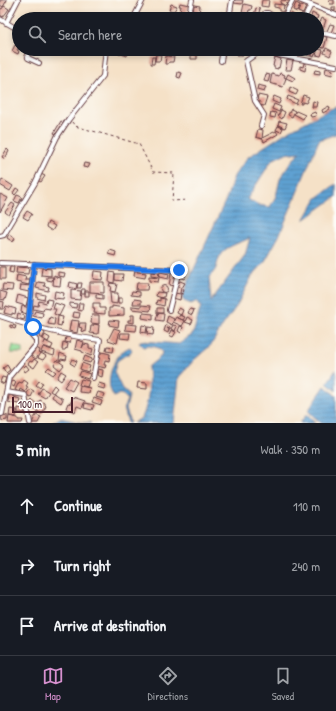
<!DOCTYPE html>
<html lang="en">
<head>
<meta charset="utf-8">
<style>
  body { margin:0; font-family:"Patrick Hand",sans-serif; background:#20242c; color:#f1f3f6 }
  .scale { position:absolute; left:12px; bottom:10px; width:61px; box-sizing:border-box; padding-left:4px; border:2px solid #4a1f2b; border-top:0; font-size:11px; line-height:14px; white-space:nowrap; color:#4a1f2b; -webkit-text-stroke:3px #fdfcf7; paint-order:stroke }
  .stop { position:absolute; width:12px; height:12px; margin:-9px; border:3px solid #1a73e8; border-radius:50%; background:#fff }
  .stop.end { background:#1a73e8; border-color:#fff; box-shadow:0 1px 4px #0008 }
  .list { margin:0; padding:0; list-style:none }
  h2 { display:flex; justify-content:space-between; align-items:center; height:52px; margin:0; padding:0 16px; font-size:17px }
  h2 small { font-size:13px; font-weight:400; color:#9ea1a6 }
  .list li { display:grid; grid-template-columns:26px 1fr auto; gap:12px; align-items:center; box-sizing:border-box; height:60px; padding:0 16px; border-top:1px solid #363941 }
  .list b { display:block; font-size:15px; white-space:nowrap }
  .list em { font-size:13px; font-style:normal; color:#9ea1a6 }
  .icon { flex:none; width:22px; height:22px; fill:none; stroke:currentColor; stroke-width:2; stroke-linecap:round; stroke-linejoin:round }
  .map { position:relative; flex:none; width:336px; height:423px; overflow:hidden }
  .search { position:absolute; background:#171b24; box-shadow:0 2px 6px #0003; left:12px; right:12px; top:12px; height:44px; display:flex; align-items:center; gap:10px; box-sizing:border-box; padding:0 14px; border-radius:22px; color:#9ea1a6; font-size:15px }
  .sheet { height:232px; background:#171b24 }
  nav { display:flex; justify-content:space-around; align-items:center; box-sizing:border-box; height:56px; border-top:1px solid #363941; background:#171b24; font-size:11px; color:#9ea1a6 }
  nav a { display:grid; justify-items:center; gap:2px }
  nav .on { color:#d690ce }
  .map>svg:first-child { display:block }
  .green { fill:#91da95; stroke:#6e7c60 }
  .water { fill:url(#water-rules); stroke:#54607e; fill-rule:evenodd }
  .building { fill:url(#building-back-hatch) }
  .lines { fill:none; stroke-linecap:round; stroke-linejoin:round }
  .minor-casing { stroke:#643c42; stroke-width:6 }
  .path { stroke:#643c42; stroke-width:1; stroke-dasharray:3 3; stroke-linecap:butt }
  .minor { stroke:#fff; stroke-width:4 }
  .route { stroke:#1a73e8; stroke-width:5 }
</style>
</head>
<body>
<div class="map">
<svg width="336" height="423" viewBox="0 0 336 423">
  <defs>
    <pattern id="water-rules" width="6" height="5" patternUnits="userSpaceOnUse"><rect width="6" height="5" fill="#5ea1d2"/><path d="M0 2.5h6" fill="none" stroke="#5083ab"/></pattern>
    <pattern id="building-back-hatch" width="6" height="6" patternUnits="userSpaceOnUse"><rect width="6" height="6" fill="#e29a8a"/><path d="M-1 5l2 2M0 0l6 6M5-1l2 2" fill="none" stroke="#b97d71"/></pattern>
  </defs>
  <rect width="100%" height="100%" fill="#fdfcf7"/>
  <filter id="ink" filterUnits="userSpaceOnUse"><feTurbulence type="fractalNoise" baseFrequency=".025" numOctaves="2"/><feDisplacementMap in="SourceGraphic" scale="8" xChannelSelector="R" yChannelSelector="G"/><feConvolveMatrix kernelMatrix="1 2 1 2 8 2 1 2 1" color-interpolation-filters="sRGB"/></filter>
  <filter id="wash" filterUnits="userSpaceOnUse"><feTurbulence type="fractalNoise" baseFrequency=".012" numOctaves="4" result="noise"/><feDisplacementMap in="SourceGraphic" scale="16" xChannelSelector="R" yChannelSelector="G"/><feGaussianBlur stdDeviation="0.9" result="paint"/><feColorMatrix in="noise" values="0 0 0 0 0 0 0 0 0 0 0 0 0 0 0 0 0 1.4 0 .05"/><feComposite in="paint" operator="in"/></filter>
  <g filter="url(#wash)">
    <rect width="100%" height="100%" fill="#f5e1c7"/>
    <path class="green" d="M13,345l10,4v4h-12z"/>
    <path class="water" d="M336,107v27l-17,6 -40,96 -15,27 -12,13 -16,31 -13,18 -12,20 -17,15 -15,17 -5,46h-41l9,-5c7,-16 8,-33 6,-51l13,-11 1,-4c-4,-6 -12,-7 -19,-5l-4,-4 4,-2 36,3 14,-10 8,-28 -4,-5 -6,3 -7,-3 -2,-3 6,-16 39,-85 7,-21 13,-18 38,-25 43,-23zM300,152l-9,10 -11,17 -4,17 -6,11 -11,-2 -12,-6 25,-39 12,-6zM250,238l-5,17 -34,46 -2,-24c9,-9 6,-8 10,-19 3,-11 21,-15 31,-20z
      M336,184v13l-32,23 13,-22z
      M130,347l2,3 -3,4h-2l-10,7 -3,11 8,17 5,3 2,4 -3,12 4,15h-2l-4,-15 3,-9 -4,-4 -4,-1 -5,3c-2,-3 -3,-6 -4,-9 -3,-14 6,-36 20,-41z
      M336,370v21l-9,-8z
      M325,386l11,10v27h-15l-13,-12z
      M307,414l9,9h-16z
      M60,418l18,4 13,1h-39z"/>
    <g id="blocks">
      <path class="building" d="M0,0h7l-4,7 -3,-2z
        M235,0h8l-1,4 -8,-1z
        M262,0h7l-1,7 -7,-1z
        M282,0l7,1 1,-1h2l-2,5 -3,-2 -1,3 -6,-3z
        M329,0h5v4h-4z
        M180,3l9,2 -2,8 -7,-1 1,-6h-2z
        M296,3l4,2 -3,7 -4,-2z
        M171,4l6,2 -3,5 -5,-1z
        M244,4l8,2 -1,4h-2l-1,4 -6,-1z
        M274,4l10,1 -1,7 -4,-1v-3l-5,-1z
        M194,5l6,1 -1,8 -6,-1z
        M301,5l5,2 -3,7 -5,-2z
        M4,6l5,3 -6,8 -3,-2v-7l2,1z
        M332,7h3v4h-3z
        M256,8l4,1 -2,7 -4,-1z
        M221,12l5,1 -1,6h-6z
        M291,13l6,4 -1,2h-4l-3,-2z
        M312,13l6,3 -1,3 -6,-2z
        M168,15l12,2v2h-13z
        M233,15h5l-1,4h-5z
        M194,16l12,2v1h-13z
        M322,18l4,2 -3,9 -5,-2z
        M330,24l4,1 -3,8 -4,-2z
        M322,36l5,1 -3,11 -5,-1z
        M15,45l4,2 -2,3 2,1 -1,3 -6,-3z
        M326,48l6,3 -2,5 -6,-3z
        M107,49h10l5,2 1,-2h6l-2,7z
        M191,49h6v10h-6z
        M199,49h6l-1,5 -5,-1z
        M211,49h5l-1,5h-5z
        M242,49v7h-4v-6z
        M291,49h7l-2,5 -6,-2z
        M299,49h6l-2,5 -5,-2z
        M318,49l5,1 -2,6 -5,-1z
        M308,51l4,1 -1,4 -4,-1z
        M313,51h3l-2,6 -2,-1z
        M156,54l5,1 -1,6h-5z
        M166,56l8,1 -1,5h-4l-1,2h-3z
        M152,57h3l-1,7h-3z
        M275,57l6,2 -2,9 -1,-1v2l-4,-1v-2h-1z
        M287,60l6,1 -2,9h-6z
        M304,63h2l-1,8 -5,-2v-3l3,1z
        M326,68l7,2 -1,5 -7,-2z
        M315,70l5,1v3l-6,-1z
        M178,72l4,1 -2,5 -3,-1z
        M280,73l5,2 -1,2 2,1 -3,9 -13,-4 2,-9 7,2z
        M266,74l4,1 -2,7 -4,-1z
        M288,74l7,4 -2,3 -7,-3z
        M258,85l8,2 -2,5 -7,-2z
        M290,87l8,4 -2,4 -7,-3z
        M258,95l9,2 -3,9 -5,-1 1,-3 -3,-1z
        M303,95l6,2 -3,6 -4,-1v2h-2z
        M274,96l7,3 -2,5 -7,-3z
        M288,96l10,4 -2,4 -8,-4 -1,-1z
        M313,101l4,1 -1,5h-4z
        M274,104l7,3 -2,5 -7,-3z
        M329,106l1,3 -7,4 -1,-3z
        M291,109l4,2 -3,6 -4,-2z
        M281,110l4,2 -3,7 -4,-3z
        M296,111l9,4 -2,4 -9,-5z
        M271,112l5,1 -1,5 -5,-1z
        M315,112l1,4 -5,1 -1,-3z
        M61,121l3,1 -8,12 -2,-1z
        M279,121l8,2 -2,5 -7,-3z
        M278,126l5,2 -2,4 -5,-2z
        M258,129l5,1 -1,9 -6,-2z
        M276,131l2,3 -14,8 -2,-4z
        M7,149l2,2 -4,8 -3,-2z
        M84,163l6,1 -2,4 -5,-1z
        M41,174l4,2 -4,6 -4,-2z
        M2,179l11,7 -3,5 -10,-6z
        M16,188l3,2 -4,5 -2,-2z
        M0,194l8,4 -8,14z
        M17,195l5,2 -3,6 -5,-2z
        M12,203l3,2 -6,10 -4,-3z
        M27,211l5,3 -4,6 -5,-3z
        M48,222l7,4 -3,5 -6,-4z
        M9,234l6,4 -2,4 -6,-4z
        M110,250l6,2 -1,4 -7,-2z
        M0,267h5v12h-5z
        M10,267h4l-1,6 -4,-1z
        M17,267l12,1 -1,6 -12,-1z
        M42,268l9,1v7l-10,-1z
        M135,270h3l-1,2 9,1 -1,5 -11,-2z
        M94,271l9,1 -1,8 -9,-1z
        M58,272l7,1 -1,4 -6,-1z
        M110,272l5,1 -1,10 -5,-1z
        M151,272l8,1 -1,4 -7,-1z
        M160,272l9,2 -1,5 -9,-2z
        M181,273l5,2 -2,4 -5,-2z
        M115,274h8l-1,7 -7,-1z
        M171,274l5,1 -2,11 -5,-1z
        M17,275l9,2 -1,3h5l-1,5 -13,-3z
        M54,275l2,1v1l5,1 -1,8 -7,-1z
        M47,277h6l-1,4 -5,-1z
        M149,277l10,1 -1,4 -9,-1z
        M180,281l5,2 -3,5 2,1 -1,5 -3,-1 1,-5 -4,-2z
        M38,282l7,1 -1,3 5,1 -1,4 -12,-3z
        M70,282l7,2 -1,5 -7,-2z
        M90,282h14v11l-14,-1z
        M78,283h4l-1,5h-4z
        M110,283l7,1 -2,8 -5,-1 1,-5h-2z
        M137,283h11l-1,7h-11z
        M3,284l10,1 -1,6 -10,-1z
        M21,285l9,1 -1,6 -9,-2z
        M160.5 289a3.5 3.5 0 1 1 7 0a3.5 3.5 0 1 1-7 0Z
        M82,289h3v5h-4z
        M71,290l10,1 -1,9 -9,-1z
        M0,291l7,2 -2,7 -5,-1z
        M55,291l9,2 -1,6 -9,-1z
        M85,291h4v5h-4z
        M132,291l8,1v4l-9,-1z
        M157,292l8,1 -1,4h-2v1l-6,-2z
        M37,293l8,2 -1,5 -7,-2z
        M110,293h8l-1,11 -6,-1z
        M174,293l7,1 -1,6 -7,-2z
        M96,294l7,1v4l-7,-1z
        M18,295l10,3 -2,8 -10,-3z
        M118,298h4v5h-4z
        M160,298l5,1 -1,7 -8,-2 1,-4 3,1z
        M47,299l5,1 -2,9 -6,-1 -1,3 -10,-2 1,-4 4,1 1,-5 7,2z
        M134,299l7,1v4h-8z
        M0,301l4,1 -1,7h-3z
        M55,303l9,3 -5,10 -5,-2 2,-5h-3z
        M70,303l7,1 -1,4 -6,-1z
        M79,303h4l-1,8 -4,-1z
        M93,303h7v5h5v6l-11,-1 1,-5h-2z
        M141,305l10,1 -1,5 -18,-2v-3l9,1z
        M6,306l10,3 -1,5 -3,-1v2l-8,-2z
        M22,306l8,2 -3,6 -6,-2z
        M112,306l12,2v7l-15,1v-8h3z
        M157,308h6v5h-6z
        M179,308l4,2 -2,5 -4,-2z
        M190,309l4,1 -2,5 -4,-2z
        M35,311l8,2 -1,5 -9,-2z
        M74,312l6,1 -1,5 -6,-1z
        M18,313l7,3 -1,4 -7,-2z
        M143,313l10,1v6l-11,-2z
        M158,313l6,1 -1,7 -7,-1z
        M92,315h7v9l-8,-1z
        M131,315h3v8l-6,-1v-2h3z
        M180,315l5,2 -2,3 -5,-2z
        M58,316l5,1 -2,9 -4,-1z
        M168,316l6,3 -2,6 -6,-3z
        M50,317l5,2 -1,6 -6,-1z
        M176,317l9,4 -3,5 -9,-4z
        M187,317l6,3 -2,4 -6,-2z
        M71,320l8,1 -2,12 -8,-2z
        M110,320l9,1 -1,6 -9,-2z
        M80,323h6l-1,9 -4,-1 1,-3 -3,-1z
        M94,324l5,1 -1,9 -8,-1 1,-7h2z
        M126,324l11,1 -1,6 -11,-1z
        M10,325l6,1 -1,3 -5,-2z
        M142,325l5,1 -1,7 -5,-1z
        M166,325l4,2v2l-3,-1 2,1 -1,4 -4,-2z
        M173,325l4,1 -2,5 -4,-2z
        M180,326l3,1 -2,6 -3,-2z
        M148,327l6,1 -1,7 -6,-1z
        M114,328l6,2 -3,13 -9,-3z
        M39,329l6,4 -3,6 -3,-2 1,-2 -4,-2z
        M171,330l5,2 -3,5 -4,-2z
        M121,333h9l-1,6 -9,-1z
        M45,335l5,3 -2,4 -5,-3z
        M66,337l5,1 -1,5 -5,-1z
        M77,340l7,2 -2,6 2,-4 5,1v3l4,1 -2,7 -9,-4v-1l-7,-2z
        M45,341l8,4 -2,4 -8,-3z
        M63,342l5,2 -1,5 -1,-1 -1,2h-3z
        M107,346l7,1 -1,5 -7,-1z
        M43,347l12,4 -1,5 -13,-4z
        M36,348l4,2 -1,2 1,1 -4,6 -5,-3z
        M102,352l8,2 -1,7 -4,-1 -1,5h2l-1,3 -8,-2 1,-7 3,-1h-3l1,-5h3z
        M41,353l5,3 -3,4 -5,-2z
        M60,353l7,3 -1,4 -5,-1v2l-2,-1z
        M85,356l7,3 -2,4 -7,-2z
        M34,359l4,3 -4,6 -6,-4 2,-3 2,1z
        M72,359l5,2 -2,5 -5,-3z
        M57,360l7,5 -4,5 -6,-5z
        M82,363l8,3 -2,6 -8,-3z
        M7,365l3,5 -4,3 -3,-5z
        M26,365l3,4 -4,3 -2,-4z
        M49,367l7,5 -3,3 -7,-5z
        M98,369l5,1 -1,7 -5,-2z
        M61,371l5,3 -5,7 -4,-3z
        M81,371l9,3 -2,5 -9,-3z
        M2,377l4,1 -2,6 -4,-2z
        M70,378l7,4 -5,9 -8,-4z
        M81,379l8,2 -2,6 -8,-2z
        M24,380l4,3 -2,3 2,1 -3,5 -5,-3 -1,3 -4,-2 4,-8 3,1z
        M12,381l4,1 -2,5 -3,-2z
        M39,381l4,2 -3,5 -4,-3z
        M138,382l9,1v6l-10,-1z
        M99,383l6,2 -1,4 -7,-2z
        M54,385l3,3 -4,5 -3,-2z
        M80,386l10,2 -1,5 -10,-1z
        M42,388l7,4 -4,6 -7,-4z
        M30,389l4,2 -3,6 -5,-2z
        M98,392l7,2 -2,5 -7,-2z
        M54,393l9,6 -2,4 -9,-6z
        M9,395h4v2l7,2 -1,5 -11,-2z
        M73,397l12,4 -3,7 -5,-2 -2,6 -9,-4 2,-5 2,1z
        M94,398l8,3 -1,4 -9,-3z
        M32,400l5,4 -3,4 -5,-4z
        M40,400l5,3v2l1,1 -4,8 -8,-5z
        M85,403l9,2 -2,5 -8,-2z
        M18,408l7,1v4h-7z
        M10,409l7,1 -1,7 -7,-1z
        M7,415v5l-5,1 -1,-5z
        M36,415l5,2 -3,6h-6z
        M9,416l9,2v2h5l-1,3h-14z"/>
    </g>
  </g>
  <g filter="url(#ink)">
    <use href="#blocks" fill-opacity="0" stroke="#643c42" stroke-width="1"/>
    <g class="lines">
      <g class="minor-casing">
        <path id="minor" d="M299,0l37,15
          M0,19l19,11
          M133,19l10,-19
          M188,19l4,-19
          M229,19l3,-19
          M262,19l3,-6h3l10,6
          M283,19l10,-19
          M304,19l7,-14
          M6,23l12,-23
          M317,32l19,4
          M29,49l-2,4 1,5 11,5
          M263,49l10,5 63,12
          M221,61l2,-12
          M261,126l3,-11 -9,-14 -9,-40 17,-12
          M0,236l4,-1 31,-52 22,-46 12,-18 34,-43 3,-27
          M0,263l179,7 -10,40
          M0,316c32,11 66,20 100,24l-7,38
          M6,392l19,3 5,28
          M0,414h2l7,-37 27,-32v-5l-5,-6 -3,-8 6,-62"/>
      </g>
      <path class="path" d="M72,122l3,4 64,18 14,28 21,1 -2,28 16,-1"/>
      <use href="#minor" class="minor"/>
    </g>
  </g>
  <g class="lines" filter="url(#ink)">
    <path class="route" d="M33,327l-5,-1 6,-62 145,6"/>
  </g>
</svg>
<div class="scale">100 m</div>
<div class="stop" style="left:33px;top:327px"></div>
<div class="stop end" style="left:179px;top:270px"></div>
<div class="search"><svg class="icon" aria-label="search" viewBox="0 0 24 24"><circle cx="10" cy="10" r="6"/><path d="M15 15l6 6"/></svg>Search here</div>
</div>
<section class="sheet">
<h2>5 min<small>Walk · 350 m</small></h2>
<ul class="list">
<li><svg class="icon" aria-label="ahead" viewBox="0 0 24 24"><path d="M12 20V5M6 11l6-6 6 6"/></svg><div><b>Continue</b></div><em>110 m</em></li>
<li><svg class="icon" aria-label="right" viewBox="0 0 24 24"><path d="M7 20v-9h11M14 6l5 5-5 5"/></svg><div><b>Turn right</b></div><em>240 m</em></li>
<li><svg class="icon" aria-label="arrive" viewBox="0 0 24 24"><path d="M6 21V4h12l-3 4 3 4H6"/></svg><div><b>Arrive at destination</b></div></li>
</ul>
</section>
<nav>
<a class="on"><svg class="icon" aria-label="map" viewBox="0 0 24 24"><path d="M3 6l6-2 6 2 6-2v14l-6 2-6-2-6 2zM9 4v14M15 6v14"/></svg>Map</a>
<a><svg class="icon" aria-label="directions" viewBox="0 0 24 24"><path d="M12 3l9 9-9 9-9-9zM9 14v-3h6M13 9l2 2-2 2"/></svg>Directions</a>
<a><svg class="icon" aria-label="saved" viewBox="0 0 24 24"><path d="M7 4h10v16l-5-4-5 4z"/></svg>Saved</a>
</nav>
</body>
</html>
